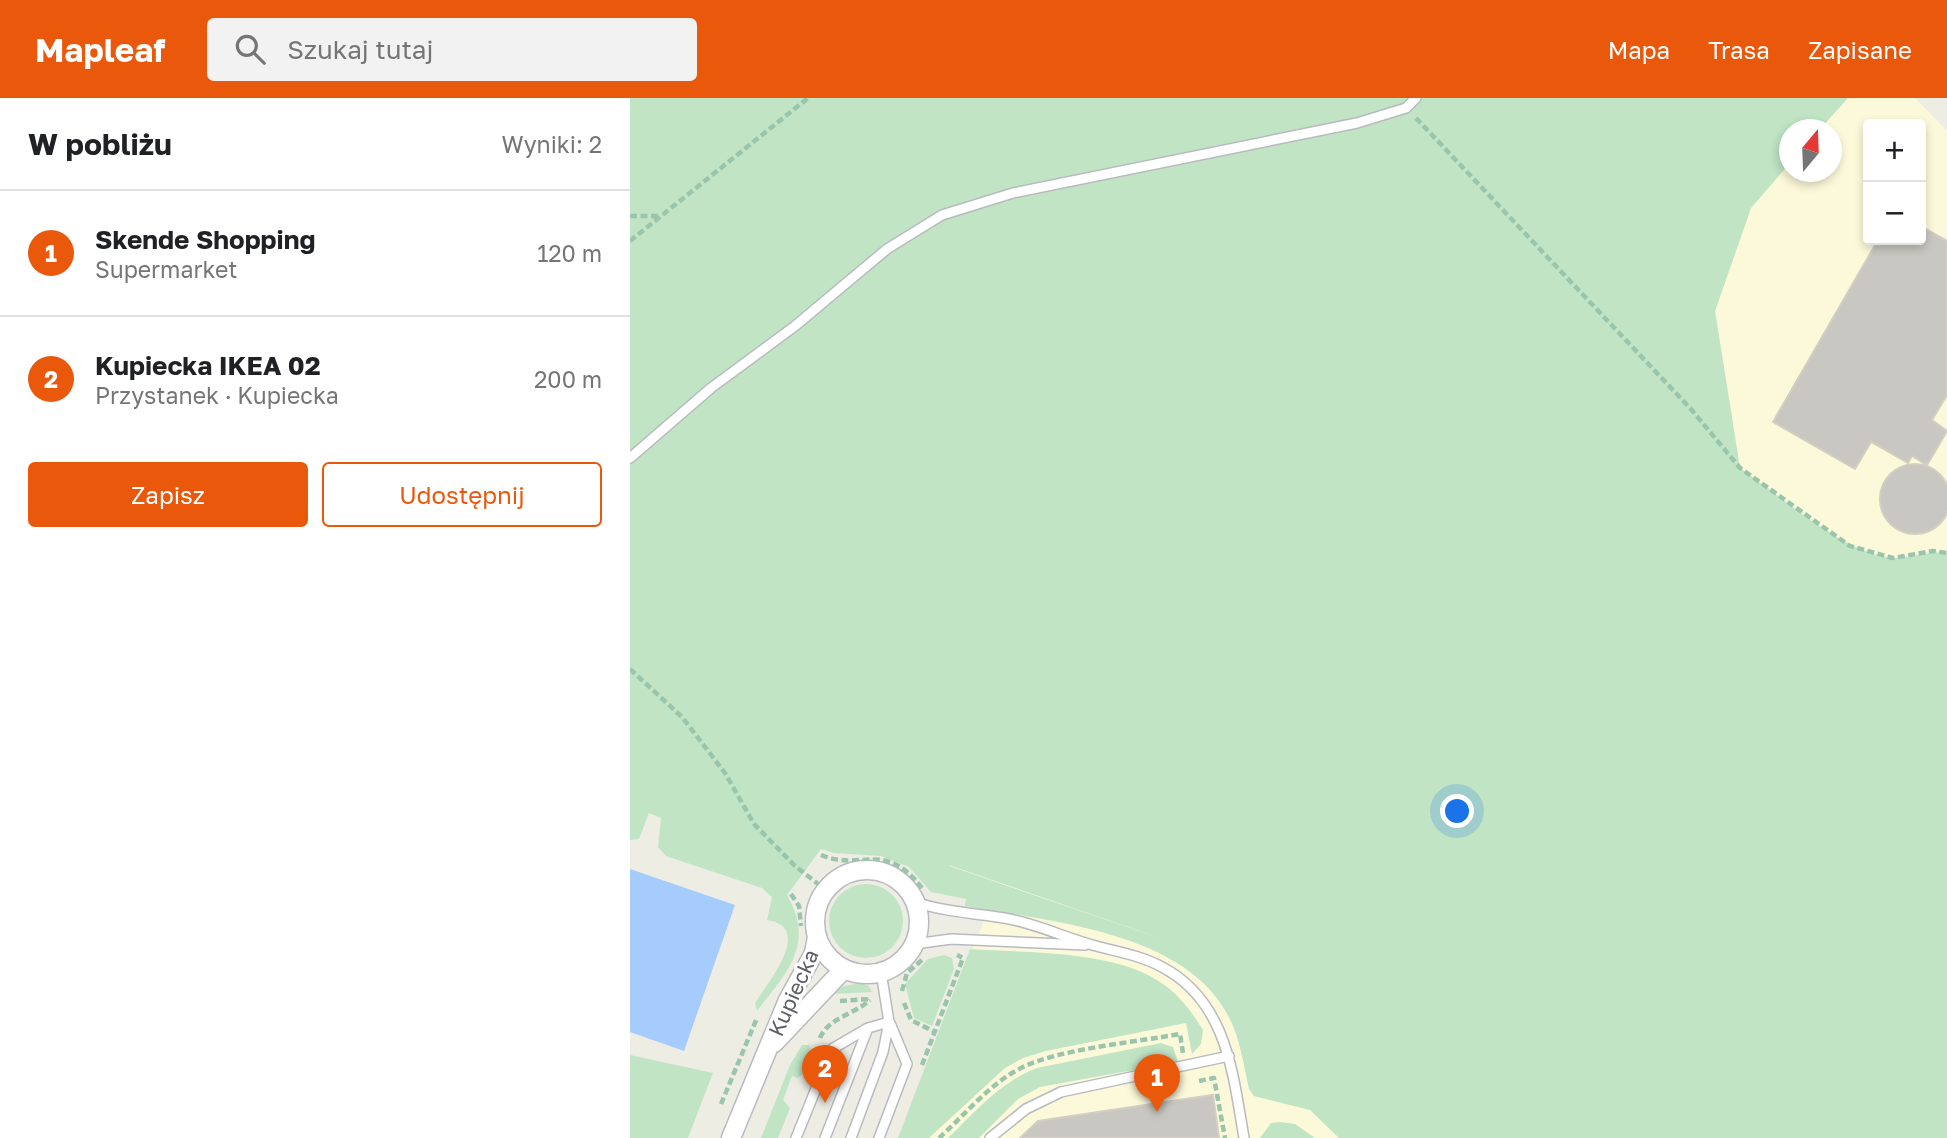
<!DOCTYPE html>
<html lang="pl">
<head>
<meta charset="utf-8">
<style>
  body { margin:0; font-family:"Golos Text",sans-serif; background:#f2f2f2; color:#202124 }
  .controls { position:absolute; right:21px; top:21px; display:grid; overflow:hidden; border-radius:7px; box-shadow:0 4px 10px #0003 }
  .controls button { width:63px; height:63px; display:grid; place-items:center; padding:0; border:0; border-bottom:2px solid #e0e0e0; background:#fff; color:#202124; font:35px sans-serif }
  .compass { position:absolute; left:1149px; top:21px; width:63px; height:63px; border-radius:50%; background:#fff; box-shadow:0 4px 10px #0003; rotate:19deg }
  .you { position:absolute; left:828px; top:714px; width:24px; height:24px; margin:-18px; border:5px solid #fff; border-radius:50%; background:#1a73e8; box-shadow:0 0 0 10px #1a73e833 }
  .badge { display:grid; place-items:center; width:46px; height:46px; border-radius:50%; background:#ea580c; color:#fff; font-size:23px; font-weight:700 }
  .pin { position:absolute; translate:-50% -58px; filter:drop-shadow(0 2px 4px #0008) }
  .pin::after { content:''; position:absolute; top:37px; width:24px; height:21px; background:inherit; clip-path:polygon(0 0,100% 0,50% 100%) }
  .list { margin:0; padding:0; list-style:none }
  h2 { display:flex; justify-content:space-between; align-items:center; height:91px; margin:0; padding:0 28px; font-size:30px }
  h2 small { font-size:23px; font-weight:400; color:#757577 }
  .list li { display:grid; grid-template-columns:46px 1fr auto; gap:21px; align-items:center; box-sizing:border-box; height:126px; padding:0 28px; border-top:2px solid #e0e0e0 }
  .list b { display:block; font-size:26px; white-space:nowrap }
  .list p { margin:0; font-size:23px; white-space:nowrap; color:#757577 }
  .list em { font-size:23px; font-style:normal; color:#757577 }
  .actions { display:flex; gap:14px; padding:21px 28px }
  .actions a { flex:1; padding:16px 0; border:2px solid #ea580c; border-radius:7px; text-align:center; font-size:24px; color:#ea580c }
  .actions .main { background:#ea580c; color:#fff }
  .icon { flex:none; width:38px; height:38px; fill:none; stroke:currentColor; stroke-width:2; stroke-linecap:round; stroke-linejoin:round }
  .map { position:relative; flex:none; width:1317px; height:1040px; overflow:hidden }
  header { display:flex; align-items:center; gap:42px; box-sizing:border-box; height:98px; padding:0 35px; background:#ea580c; color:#fff }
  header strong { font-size:33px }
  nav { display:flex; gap:38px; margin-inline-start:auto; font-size:24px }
  .search { width:490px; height:63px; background:#f2f2f2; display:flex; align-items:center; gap:18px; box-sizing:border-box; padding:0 24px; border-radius:7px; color:#757577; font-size:26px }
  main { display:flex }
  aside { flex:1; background:#fff }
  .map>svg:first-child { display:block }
  .commercial { fill:#fcf9da; fill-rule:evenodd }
  .green { fill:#c1e4c5; fill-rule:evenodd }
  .water { fill:#a5ccfc }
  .building { fill:#c9c7c1; stroke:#d2cfc2; stroke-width:2 }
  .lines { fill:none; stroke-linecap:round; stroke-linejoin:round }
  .service-casing { stroke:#b9babf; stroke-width:12 }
  .minor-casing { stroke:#b9babf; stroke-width:21 }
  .path { stroke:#9ac5ab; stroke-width:4.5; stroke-dasharray:7 3.5; stroke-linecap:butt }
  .service { stroke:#fff; stroke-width:9 }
  .minor { stroke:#fff; stroke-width:18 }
  .labels { text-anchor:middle; stroke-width:6; stroke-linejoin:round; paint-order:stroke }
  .street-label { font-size:21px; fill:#5c5e64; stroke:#fff }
</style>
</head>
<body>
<header>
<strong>Mapleaf</strong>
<div class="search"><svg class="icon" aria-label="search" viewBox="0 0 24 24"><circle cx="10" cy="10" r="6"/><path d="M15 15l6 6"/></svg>Szukaj tutaj</div>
<nav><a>Mapa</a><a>Trasa</a><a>Zapisane</a></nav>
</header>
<main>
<aside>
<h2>W pobliżu<small>Wyniki: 2</small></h2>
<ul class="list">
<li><span class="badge">1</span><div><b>Skende Shopping</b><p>Supermarket</p></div><em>120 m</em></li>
<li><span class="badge">2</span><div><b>Kupiecka IKEA 02</b><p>Przystanek · Kupiecka</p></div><em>200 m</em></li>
</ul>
<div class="actions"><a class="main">Zapisz</a><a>Udostępnij</a></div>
</aside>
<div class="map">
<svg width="1317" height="1040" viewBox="0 0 1317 1040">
  <rect width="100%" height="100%" fill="#eeede4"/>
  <path class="commercial" d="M1218,0h67l32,33v422l-14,-2 -40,7 -43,-12 -110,-78 -25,-157 36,-103 38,-44 1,8h42v-42l-12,-1zM1238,26h53v116h-53z
    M369,784l541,188 97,68h-737z"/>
  <path class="green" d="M0,0h1218l-28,31 -30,1 -1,34 -38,44 -36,103 25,157c38,27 108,88 153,90 19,1 35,-8 54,-5v585h-608l-29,-28 -56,-14 -5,-7c-6,-26 -9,-54 -23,-77 -45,-81 -178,-91 -261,-106l1,-7 -35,-7 -22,-25 -28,-11 -47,-3 -13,-4 -34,46c29,50 -1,78 -30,116l-2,-8c14,-22 59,-76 12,-83l5,-23 -10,-9 -96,-32 -8,-9 3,-29 -12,-5 -10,26 -9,1zM319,767l237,82 -237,-81z
    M199 823a37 37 0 1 1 74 0a37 37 0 1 1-74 0Z
    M340,851c56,4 142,1 190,33 19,12 31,29 43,48l-2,14 -9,10 -6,-31 -140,28 -23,7 -18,10 -76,70h-31z
    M314,857l8,3 2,11 -22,57 -18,-8 -9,-34 23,-25z
    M231,885l8,3 3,6 -40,2 12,-8z
    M531,945l12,4 5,15 -138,25 -22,12 -39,39h-31c28,-27 52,-56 89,-70z
    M172,947h7l2,5 -8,24 -5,4 -6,-2 -9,24 7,8 -12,30h-17l29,-73z
    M0,957l83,18 -25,65h-58z
    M650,1024l15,2 20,14h-55l11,-15z"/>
  <path class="water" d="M0,771l105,36 -51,146 -54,-19z"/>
  <path class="building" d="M1291,128l26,15v154l-15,25 15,11 -20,34 -15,-9 -4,7 -37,-21 -16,27 -82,-47 105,-182h43z
    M1250 401a35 35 0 1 1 70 0a35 35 0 1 1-70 0Z
    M583,997l6,43h-199l18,-17z"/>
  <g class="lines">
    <g class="service-casing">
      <path id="service" d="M0,360l81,-70 84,-62 92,-77 55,-34 71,-22 344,-70 49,-15 10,-10
        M285,804c30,10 59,11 89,16 32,5 61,20 92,28 23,6 46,10 66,21 65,34 71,107 82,171
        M285,846l36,-5 134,6
        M166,1040l36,-89 36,-21 21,-6
        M195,1040l43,-110
        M221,1040l32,-86 6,-30 -8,-50
        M249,1040l28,-74 -17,-41
        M360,1040l36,-29 35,-17 168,-36"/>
    </g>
    <g class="minor-casing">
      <path id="minor" d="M185 824a52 52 0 1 1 104 0a52 52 0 1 1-104 0Z
        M144,945l70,-74
        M101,1040l57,-138 26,-47 3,-16"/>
    </g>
    <path class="path" d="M786,20l274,290 50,60 110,78 43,12 40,-7 14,2
      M0,118h30
      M0,143l178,-143
      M0,571l52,48 43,56 29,51 41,42 31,24
      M191,757c41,17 63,-16 101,33
      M161,796l8,12 2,20
      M272,893l5,-18 16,-14
      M210,903l30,-2
      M274,905l7,17 24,12
      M190,940c8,-20 35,-24 50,-38
      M292,967l41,-107 -6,-3
      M569,983l15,-3 11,60
      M91,1006l36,-86
      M309,1040c26,-23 50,-54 82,-70 37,-19 116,-26 159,-34l3,19"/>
    <use href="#service" class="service"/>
    <use href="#minor" class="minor"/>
  </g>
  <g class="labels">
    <g class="street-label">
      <text transform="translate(164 895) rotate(-66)" y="7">Kupiecka</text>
    </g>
  </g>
</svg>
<div class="controls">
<button>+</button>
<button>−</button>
</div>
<svg class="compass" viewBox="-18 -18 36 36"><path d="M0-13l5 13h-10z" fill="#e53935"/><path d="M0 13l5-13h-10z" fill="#757577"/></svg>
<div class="you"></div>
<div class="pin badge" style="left:527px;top:1014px">1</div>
<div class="pin badge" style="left:195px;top:1005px">2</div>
</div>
</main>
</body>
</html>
